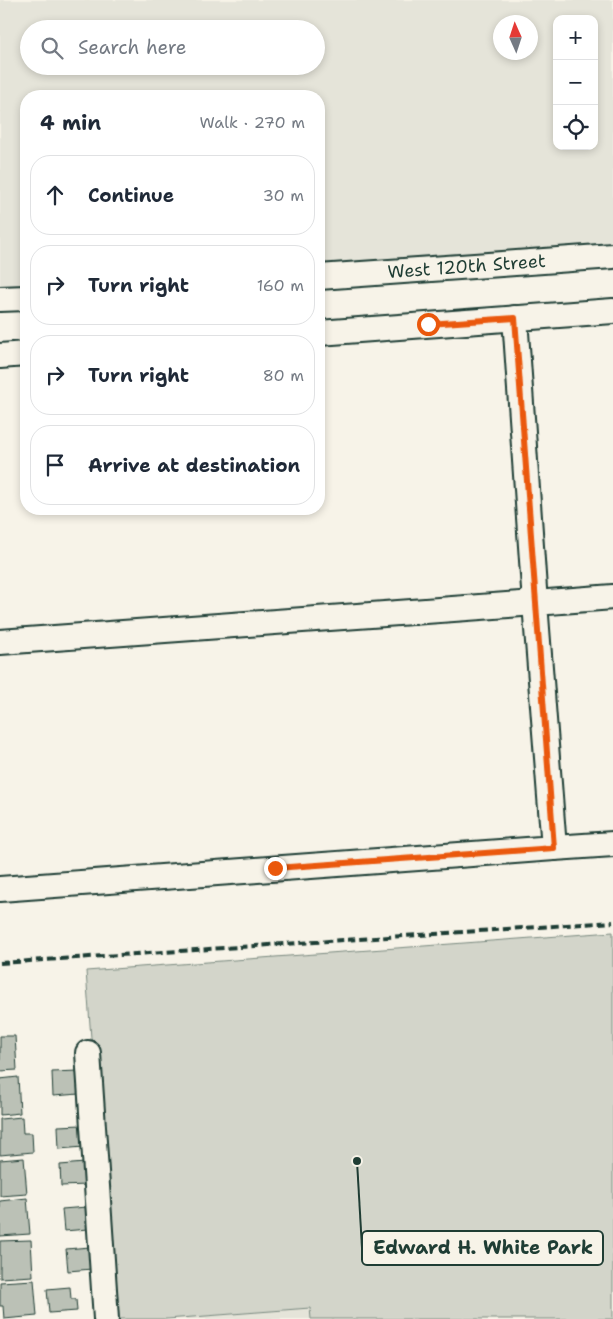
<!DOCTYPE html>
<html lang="en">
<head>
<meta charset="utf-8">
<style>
  body { margin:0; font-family:"Shantell Sans",sans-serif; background:#f6f6f7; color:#1f2937 }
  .controls { position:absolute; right:15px; top:15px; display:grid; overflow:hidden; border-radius:10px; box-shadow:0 2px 8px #0003 }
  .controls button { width:45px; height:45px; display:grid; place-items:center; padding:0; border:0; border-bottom:1px solid #e0e1e3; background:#fff; color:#1f2937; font:25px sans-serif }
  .compass { position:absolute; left:493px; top:15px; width:45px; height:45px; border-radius:50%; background:#fff; box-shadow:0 2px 8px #0003; rotate:357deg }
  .stop { position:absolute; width:15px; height:15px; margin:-11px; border:4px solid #ea580c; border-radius:50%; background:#fff }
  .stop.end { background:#ea580c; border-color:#fff; box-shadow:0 1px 5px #0008 }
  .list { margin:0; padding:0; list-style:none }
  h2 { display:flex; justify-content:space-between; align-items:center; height:65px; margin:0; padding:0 20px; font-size:21px }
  h2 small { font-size:16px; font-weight:400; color:#747a83 }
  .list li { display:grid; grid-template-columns:32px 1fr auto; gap:15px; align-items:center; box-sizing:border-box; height:80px; margin:0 10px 10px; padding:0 10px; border:1px solid #e0e1e3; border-radius:20px }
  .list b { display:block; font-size:19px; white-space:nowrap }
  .list em { font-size:16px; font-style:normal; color:#747a83 }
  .icon { flex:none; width:28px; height:28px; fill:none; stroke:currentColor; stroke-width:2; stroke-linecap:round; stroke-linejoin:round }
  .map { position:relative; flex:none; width:613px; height:1319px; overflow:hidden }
  .search { position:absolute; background:#fff; box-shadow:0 2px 8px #0003; left:20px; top:20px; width:305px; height:55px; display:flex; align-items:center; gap:12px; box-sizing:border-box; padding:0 18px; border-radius:28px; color:#747a83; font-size:19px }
  .panel { position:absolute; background:#fff; box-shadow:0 2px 8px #0003; left:20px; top:90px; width:305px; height:425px; border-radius:20px }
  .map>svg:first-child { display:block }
  .built { fill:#e5e4d9; fill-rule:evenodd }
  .green { fill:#d3d5ca; stroke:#79897f }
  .building { fill:#bbc1b6; stroke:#1f3d34 }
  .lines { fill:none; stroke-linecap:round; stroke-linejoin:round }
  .minor-casing { stroke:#1f3d34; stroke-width:28 }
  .minor { stroke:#f7f3e8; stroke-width:24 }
  .rail { stroke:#1f3d34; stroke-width:4; stroke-dasharray:8 4; stroke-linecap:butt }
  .route { stroke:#ea580c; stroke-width:6 }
  .labels { text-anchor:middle; stroke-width:4; stroke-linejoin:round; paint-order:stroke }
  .street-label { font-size:18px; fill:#1f3d34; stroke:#f7f3e8 }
  .leader { fill:none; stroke:#1f3d34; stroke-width:2 }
  .callout-dot { fill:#1f3d34; stroke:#f7f3e8; stroke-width:2 }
  .callout { fill:#f7f3e8; stroke:#1f3d34; stroke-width:2 }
  .callout-label { font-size:19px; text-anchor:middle; font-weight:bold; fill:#1f3d34 }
</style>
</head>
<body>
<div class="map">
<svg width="613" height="1319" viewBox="0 0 613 1319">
  <rect width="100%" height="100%" fill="#f7f3e8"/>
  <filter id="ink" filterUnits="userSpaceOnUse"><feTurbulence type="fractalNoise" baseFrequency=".02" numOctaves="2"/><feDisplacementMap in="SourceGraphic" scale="10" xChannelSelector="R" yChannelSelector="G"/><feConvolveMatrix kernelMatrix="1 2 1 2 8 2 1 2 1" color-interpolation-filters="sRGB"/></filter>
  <g filter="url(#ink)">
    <path class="built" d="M0,0h613v251l-294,21v-176h-293v197l-26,2zM557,19h37v127h-37zM500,22h30v30h-30zM29,29h287v37h-287z
      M310,1308l1,11h-144z"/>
    <path class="green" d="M613,932v387h-302l-1,-11 -143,11h-55l-26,-348z"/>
    <path class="building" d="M0,1036h15l2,34 -17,1z
      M78,1071l1,23 -26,2 -1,-24z
      M18,1077l2,36 -20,2v-36z
      M22,1117l1,16h9l1,19 -33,3v-36z
      M82,1125l2,22 -25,2 -1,-23z
      M24,1158l3,36 -27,2v-36z
      M85,1163l2,22 -26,1 -1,-21z
      M27,1198l3,36 -30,2v-35z
      M87,1207l1,22 -24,2 -2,-22z
      M31,1240l2,36 -33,2v-37z
      M90,1247l2,22 -24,2 -2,-22z
      M34,1280l3,36 -33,3 -1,-13h-3v-24z
      M70,1287l1,12h5l1,12 -28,2 -2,-24z"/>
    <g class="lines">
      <g class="minor-casing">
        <g id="minor">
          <path id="s1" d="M319,277l294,-21"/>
          <path d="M0,299l26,-1"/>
          <path d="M319,333l294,-22"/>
          <path d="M0,356l26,-2"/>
          <path d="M0,642l535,-39 -20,-285"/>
          <path d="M554,848l59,-4"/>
          <path d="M0,889l554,-41 -19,-245 78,-6"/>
          <path d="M88,1053l18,266"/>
        </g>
      </g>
      <use href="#minor" class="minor"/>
      <path class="rail" d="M0,963l613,-41"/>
    </g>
  </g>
  <g class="lines" filter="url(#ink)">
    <path class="route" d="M275,868l279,-20 -39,-530 -87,6"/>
  </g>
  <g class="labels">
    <g class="street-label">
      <text dy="6" stroke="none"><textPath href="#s1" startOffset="148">West 120th Street</textPath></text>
    </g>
  </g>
  <path class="leader" d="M357 1161L362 1248"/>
  <circle class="callout-dot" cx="357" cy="1161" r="5"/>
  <rect class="callout" x="362" y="1231" width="241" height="34" rx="5"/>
  <g class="callout-label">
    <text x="483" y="1254">Edward H. White Park</text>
  </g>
</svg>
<div class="controls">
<button>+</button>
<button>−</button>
<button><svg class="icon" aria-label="locate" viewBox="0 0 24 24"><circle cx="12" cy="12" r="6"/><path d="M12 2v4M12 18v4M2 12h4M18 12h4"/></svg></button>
</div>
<svg class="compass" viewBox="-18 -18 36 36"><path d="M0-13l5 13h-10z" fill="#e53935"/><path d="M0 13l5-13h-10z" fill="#747a83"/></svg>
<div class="stop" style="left:428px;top:324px"></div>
<div class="stop end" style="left:275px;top:868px"></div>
<div class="search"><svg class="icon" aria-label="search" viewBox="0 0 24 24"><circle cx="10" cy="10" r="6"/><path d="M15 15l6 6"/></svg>Search here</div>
<section class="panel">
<h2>4 min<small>Walk · 270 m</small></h2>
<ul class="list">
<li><svg class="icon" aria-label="ahead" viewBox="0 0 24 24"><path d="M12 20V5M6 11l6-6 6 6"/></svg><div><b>Continue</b></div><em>30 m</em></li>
<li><svg class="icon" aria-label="right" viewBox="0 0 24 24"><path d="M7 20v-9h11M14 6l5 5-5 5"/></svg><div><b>Turn right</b></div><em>160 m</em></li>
<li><svg class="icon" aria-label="right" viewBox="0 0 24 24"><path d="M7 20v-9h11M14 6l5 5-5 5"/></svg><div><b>Turn right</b></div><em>80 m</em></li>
<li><svg class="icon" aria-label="arrive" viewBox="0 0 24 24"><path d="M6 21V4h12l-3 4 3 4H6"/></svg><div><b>Arrive at destination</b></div></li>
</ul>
</section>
</div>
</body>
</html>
